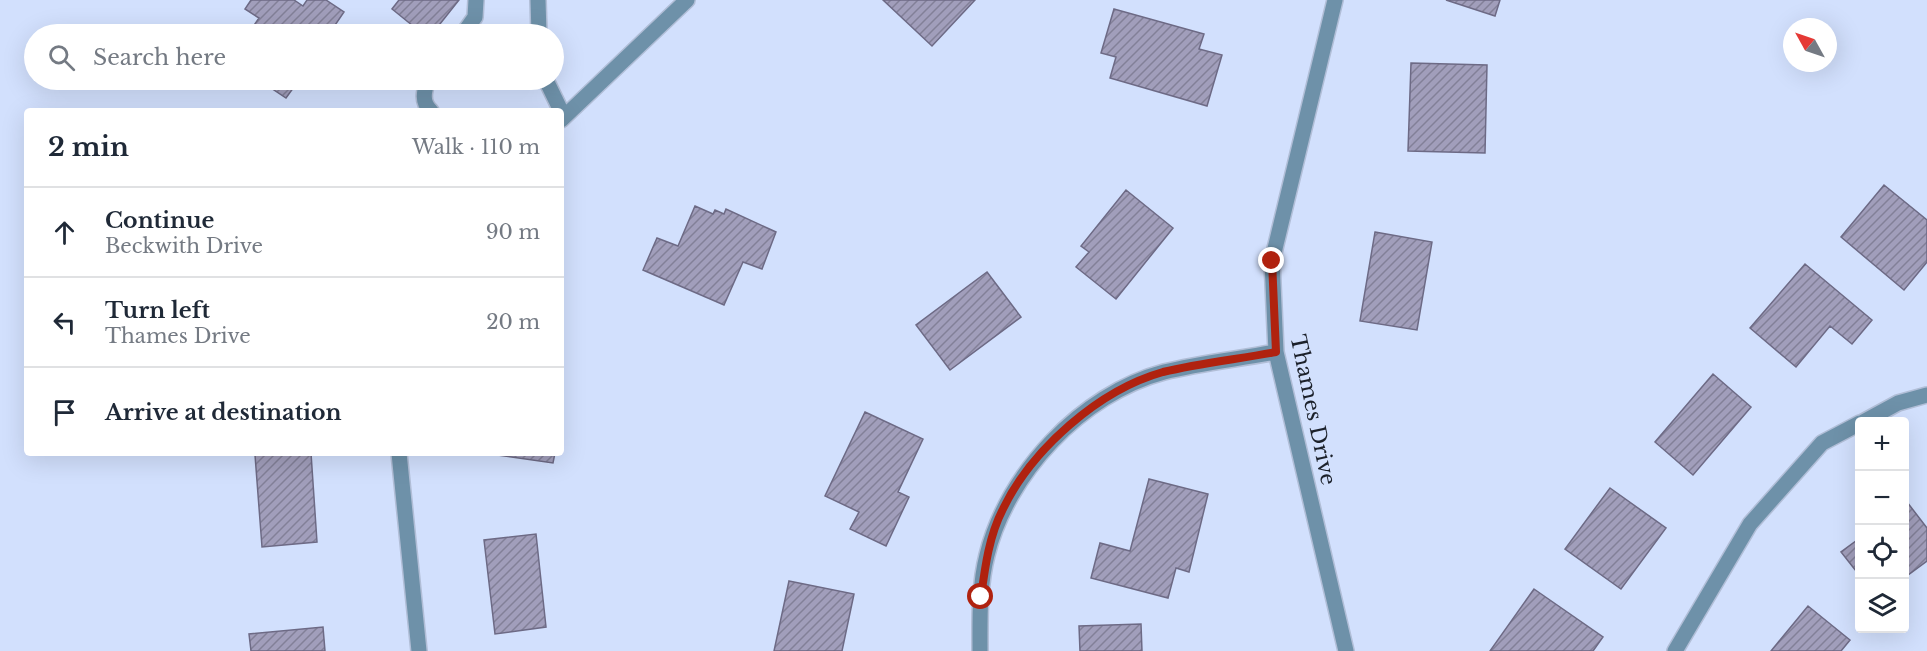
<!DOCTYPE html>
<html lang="en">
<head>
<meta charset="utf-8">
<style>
  body { margin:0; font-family:"Libre Baskerville",serif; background:#f6f6f7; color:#1f2937 }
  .controls { position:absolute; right:18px; bottom:18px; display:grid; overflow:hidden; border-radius:6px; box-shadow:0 6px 24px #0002 }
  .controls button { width:54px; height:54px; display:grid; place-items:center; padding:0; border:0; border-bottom:2px solid #e0e1e3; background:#fff; color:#1f2937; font:30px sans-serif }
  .compass { position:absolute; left:1783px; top:18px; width:54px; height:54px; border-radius:50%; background:#fff; box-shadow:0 6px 24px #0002; rotate:310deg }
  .stop { position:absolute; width:18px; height:18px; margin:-14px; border:4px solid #b0220f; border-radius:50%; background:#fff }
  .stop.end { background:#b0220f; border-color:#fff; box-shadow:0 2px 6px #0008 }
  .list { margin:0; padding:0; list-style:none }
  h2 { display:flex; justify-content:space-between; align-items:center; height:78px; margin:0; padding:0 24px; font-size:26px }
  h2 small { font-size:20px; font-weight:400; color:#747a83 }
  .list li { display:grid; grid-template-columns:39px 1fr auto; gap:18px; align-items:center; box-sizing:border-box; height:90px; padding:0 24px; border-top:2px solid #e0e1e3 }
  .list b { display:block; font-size:22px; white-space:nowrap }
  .list p { margin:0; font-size:20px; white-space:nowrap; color:#747a83 }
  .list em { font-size:20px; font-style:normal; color:#747a83 }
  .icon { flex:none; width:33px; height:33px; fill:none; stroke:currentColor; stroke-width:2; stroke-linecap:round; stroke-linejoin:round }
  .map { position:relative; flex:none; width:1927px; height:651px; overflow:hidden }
  .search { position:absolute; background:#fff; box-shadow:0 6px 24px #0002; left:24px; top:24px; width:540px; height:66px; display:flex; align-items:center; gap:15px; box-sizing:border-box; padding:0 21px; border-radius:33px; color:#747a83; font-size:22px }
  .panel { position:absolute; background:#fff; box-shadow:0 6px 24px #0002; left:24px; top:108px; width:540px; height:348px; border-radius:6px }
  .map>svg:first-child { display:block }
  .building { fill:url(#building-hatch); stroke:#6d6a85; stroke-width:1.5 }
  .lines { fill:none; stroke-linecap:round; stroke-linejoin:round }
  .minor-casing { stroke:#b1bed7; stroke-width:18 }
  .minor { stroke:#6e91a9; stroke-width:15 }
  .route { stroke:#b0220f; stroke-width:8 }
  .labels { text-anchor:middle; stroke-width:6; stroke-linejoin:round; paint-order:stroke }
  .street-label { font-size:21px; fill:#1c212b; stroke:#d2e0fd }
</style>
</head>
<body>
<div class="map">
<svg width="1927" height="651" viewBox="0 0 1927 651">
  <defs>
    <pattern id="building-hatch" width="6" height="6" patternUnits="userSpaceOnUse" patternTransform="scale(1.5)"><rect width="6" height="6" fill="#a19ebb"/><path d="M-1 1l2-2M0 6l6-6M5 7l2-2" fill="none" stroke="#828098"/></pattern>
  </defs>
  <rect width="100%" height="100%" fill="#d2e0fd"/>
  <path class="building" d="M251,0h43l9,6 4,-6h19l18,12 -15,22h-81l11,-16 -14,-9z
    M399,0h60l-27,34h-9l-31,-25z
    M883,0h92l-43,46z
    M1446,0h54l-5,16z
    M1114,9l90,25 -5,15 23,6 -15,51 -97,-28 6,-21 -15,-4z
    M1411,63l76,2 -2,88 -77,-2z
    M259,80h40l-13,18z
    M1884,185l43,35v42l-23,28 -63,-53z
    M1126,190l47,38 -57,71 -40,-32 13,-15 -8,-6z
    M695,206l18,8 2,-4 9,4 2,-5 50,23 -14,37 -19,-7 -19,43 -81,-35 14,-32 21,8z
    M1375,232l57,10 -15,88 -57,-9z
    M1805,264l67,56 -20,24 -22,-18 -34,41 -46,-39z
    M987,272l34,45 -71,53 -34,-45z
    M1713,374l38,33 -58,68 -38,-33z
    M865,412l58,27 -25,53 11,5 -23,49 -36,-17 9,-17 -34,-16z
    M311,453l6,89 -55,5 -7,-92z
    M483,453h72l-2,10z
    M1149,479l59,15 -19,78 -13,-4 -8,30 -77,-20 9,-35 30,8z
    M1610,488l56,40 -45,61 -56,-40z
    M1907,502l20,26v33l-23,17v-74z
    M536,534l10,93 -51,7 -11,-94z
    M1860,538v38l-19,-24z
    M789,581l65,13 -12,57h-68z
    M1534,589l69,48 -10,14h-103z
    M1808,606l42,34 -9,11h-70z
    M1141,624l1,27h-62l-1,-25z
    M323,627l2,24h-74l-2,-17z"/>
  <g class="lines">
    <g class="minor-casing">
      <path id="minor" d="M538,0l1,34
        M1335,0l-63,261 4,91 70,299
        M463,34l12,-17 1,-17
        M428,80c-4,11 -7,22 3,31
        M546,80l18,37
        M561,120l126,-120
        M1863,422l35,-19 29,-8
        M399,453l20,198
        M980,651c0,-32 -1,-65 7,-96 20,-81 94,-161 177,-183 36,-9 75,-13 112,-20
        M1675,651l75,-127 72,-81 38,-20"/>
    </g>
    <use href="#minor" class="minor"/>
  </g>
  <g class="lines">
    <path class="route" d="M981,597c4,-30 8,-61 22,-88 29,-60 96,-119 160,-137 37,-9 76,-13 113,-20l-4,-91"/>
  </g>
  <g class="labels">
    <g class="street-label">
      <text transform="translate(1313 410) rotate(78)" y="7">Thames Drive</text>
    </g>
  </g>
</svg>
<div class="controls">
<button>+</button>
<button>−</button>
<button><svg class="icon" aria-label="locate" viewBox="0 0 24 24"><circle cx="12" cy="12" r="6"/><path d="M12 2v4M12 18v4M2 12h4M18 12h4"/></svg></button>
<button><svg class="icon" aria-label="layers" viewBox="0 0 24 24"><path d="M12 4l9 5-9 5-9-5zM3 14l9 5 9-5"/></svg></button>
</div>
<svg class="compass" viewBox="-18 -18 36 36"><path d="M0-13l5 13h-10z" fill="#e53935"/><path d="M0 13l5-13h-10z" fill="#747a83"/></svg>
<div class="stop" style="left:981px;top:597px"></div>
<div class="stop end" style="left:1272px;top:261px"></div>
<div class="search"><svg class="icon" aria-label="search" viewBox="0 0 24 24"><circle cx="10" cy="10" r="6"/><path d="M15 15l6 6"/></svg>Search here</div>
<section class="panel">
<h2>2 min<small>Walk · 110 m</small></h2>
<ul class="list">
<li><svg class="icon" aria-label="ahead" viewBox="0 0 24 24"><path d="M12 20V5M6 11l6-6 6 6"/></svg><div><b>Continue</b><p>Beckwith Drive</p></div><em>90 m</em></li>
<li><svg class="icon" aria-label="left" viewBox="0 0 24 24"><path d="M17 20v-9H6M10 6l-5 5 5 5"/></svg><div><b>Turn left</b><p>Thames Drive</p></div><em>20 m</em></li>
<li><svg class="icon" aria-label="arrive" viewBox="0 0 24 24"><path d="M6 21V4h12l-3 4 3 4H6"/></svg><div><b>Arrive at destination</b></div></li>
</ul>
</section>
</div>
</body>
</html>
